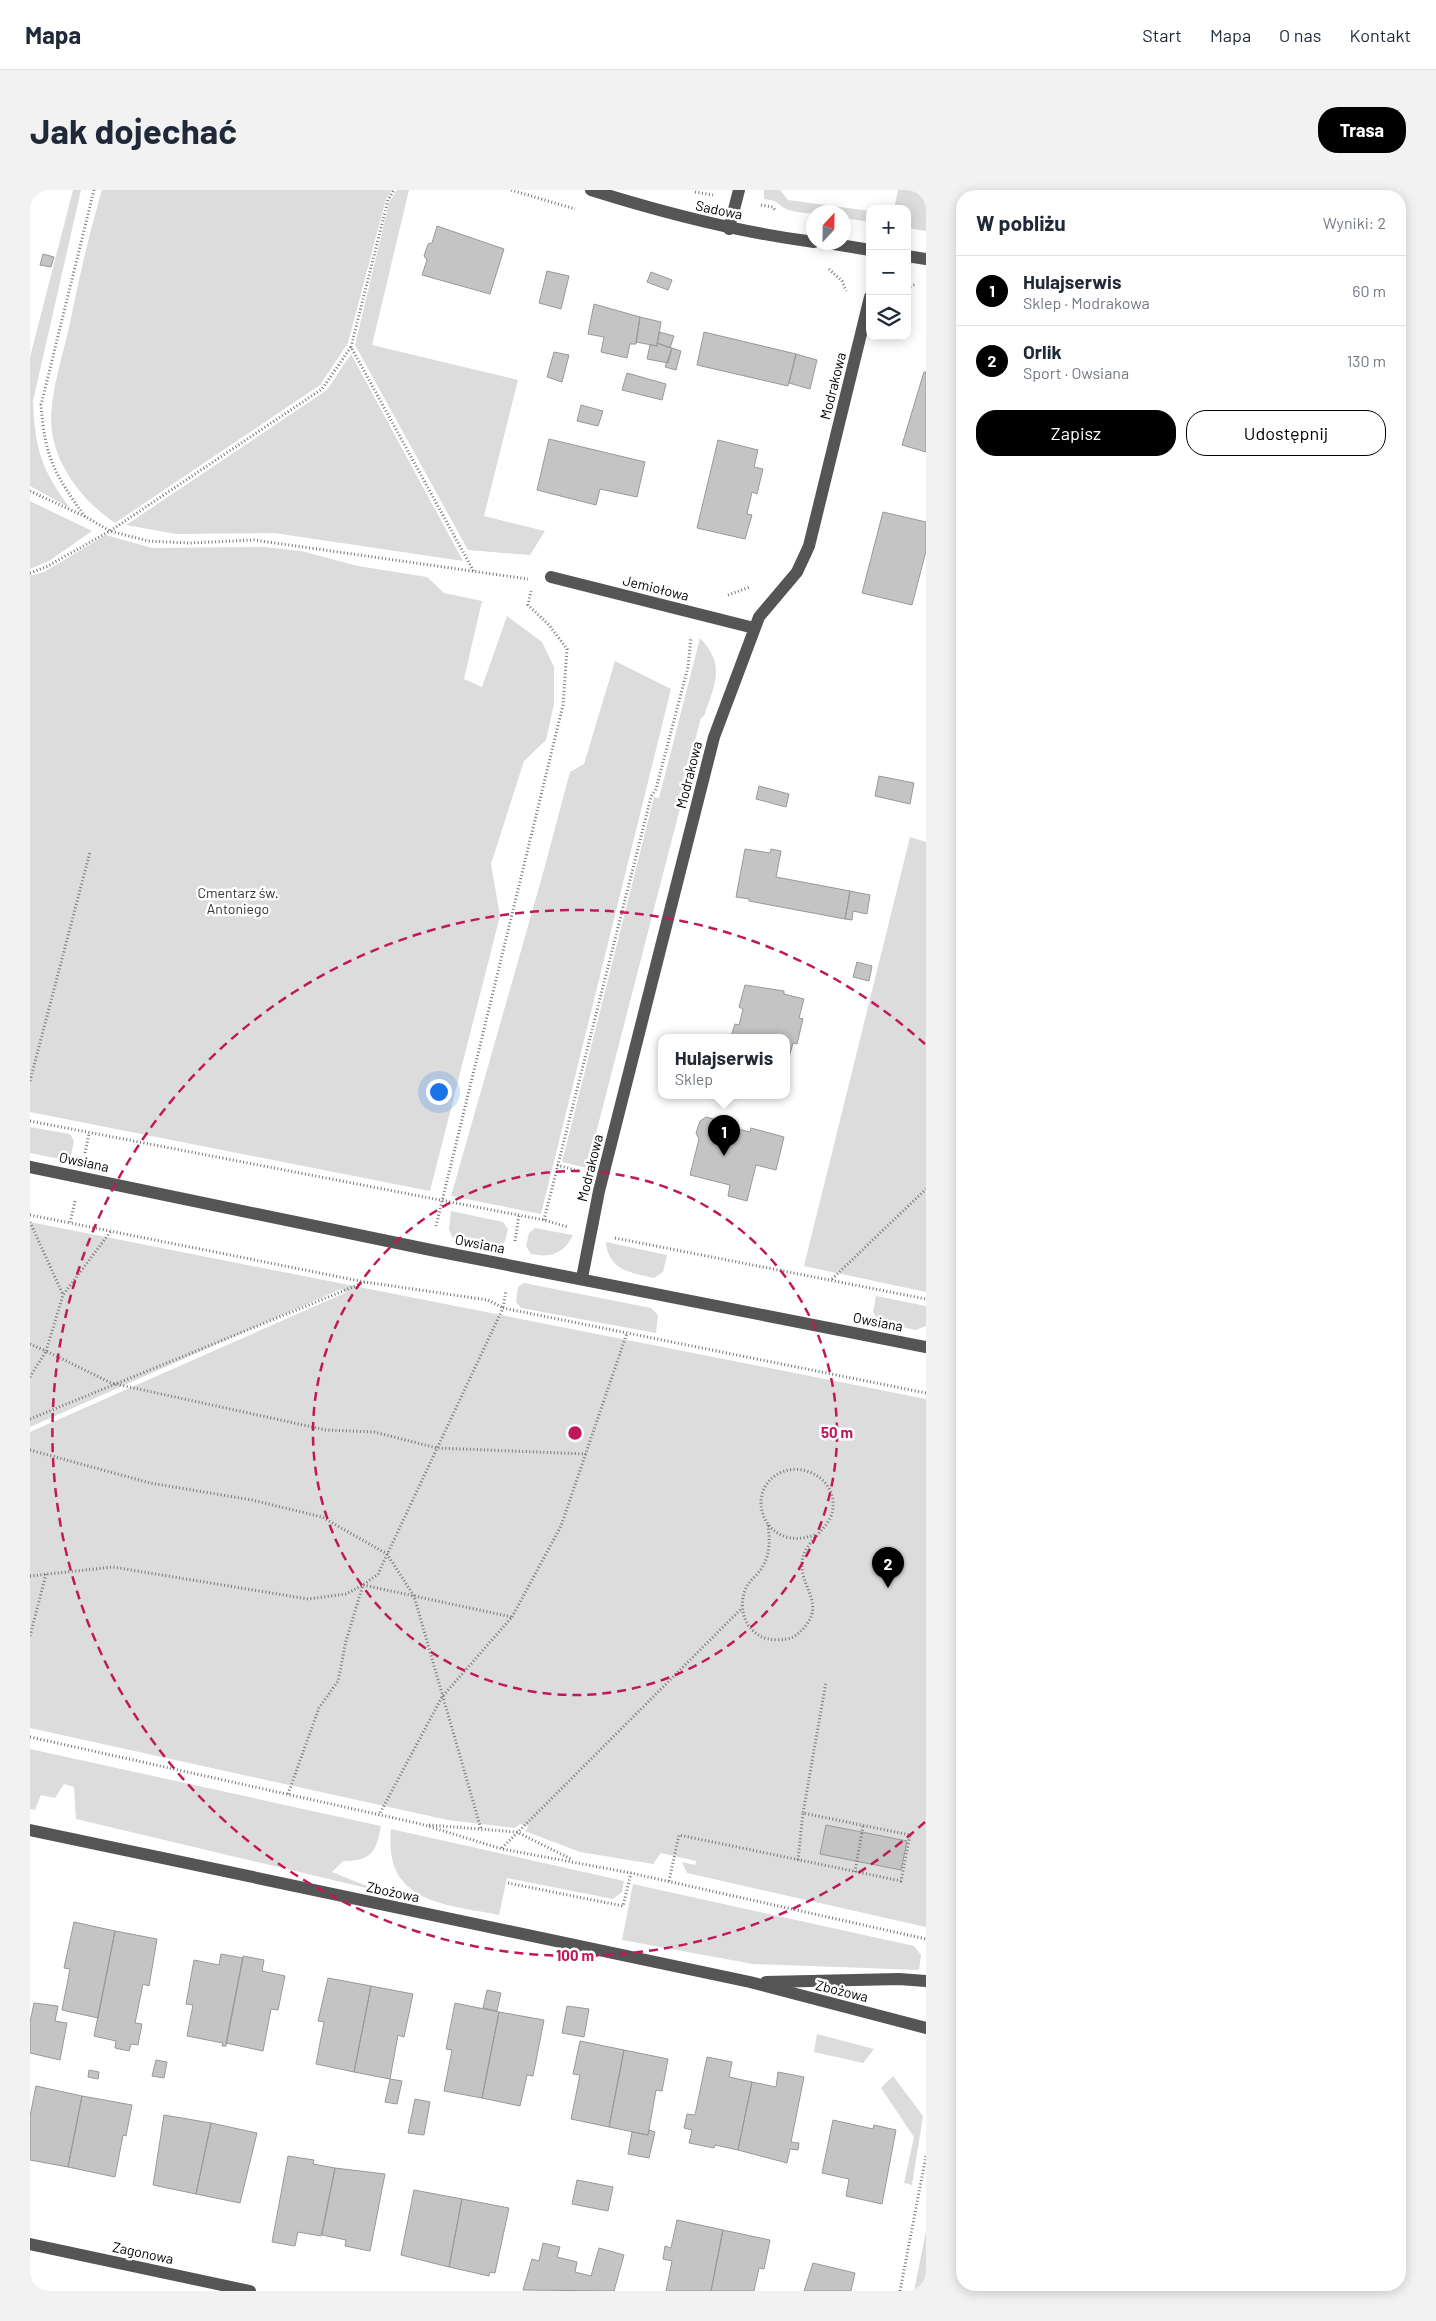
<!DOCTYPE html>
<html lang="pl">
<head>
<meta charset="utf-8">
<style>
  body { margin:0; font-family:Barlow,sans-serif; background:#f2f2f3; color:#1f2937 }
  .controls { position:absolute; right:15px; top:15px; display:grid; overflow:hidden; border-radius:10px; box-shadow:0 2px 12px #0003 }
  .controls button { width:45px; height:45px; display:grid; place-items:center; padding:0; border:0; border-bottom:1px solid #e0e1e3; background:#fff; color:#1f2937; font:25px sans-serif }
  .compass { position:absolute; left:776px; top:15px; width:45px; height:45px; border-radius:50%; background:#fff; box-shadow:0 2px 12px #0003; rotate:22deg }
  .you { position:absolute; left:408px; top:901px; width:18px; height:18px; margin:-12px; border:4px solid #fff; border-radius:50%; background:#1a73e8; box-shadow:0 0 0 8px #1a73e833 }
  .badge { display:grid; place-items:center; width:32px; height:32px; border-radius:50%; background:#000; color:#fff; font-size:16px; font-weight:700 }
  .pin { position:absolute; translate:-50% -41px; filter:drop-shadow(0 1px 2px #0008) }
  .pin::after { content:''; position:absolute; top:26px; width:18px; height:15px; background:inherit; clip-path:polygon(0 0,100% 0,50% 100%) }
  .popup { position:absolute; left:628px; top:844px; width:132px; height:65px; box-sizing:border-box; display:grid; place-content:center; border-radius:10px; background:#fff; filter:drop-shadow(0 1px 4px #0005); font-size:16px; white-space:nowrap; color:#747a83 }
  .popup b { font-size:19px; color:#1f2937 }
  .popup::after { content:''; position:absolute; left:50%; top:100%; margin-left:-10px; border:10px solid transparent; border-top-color:#fff }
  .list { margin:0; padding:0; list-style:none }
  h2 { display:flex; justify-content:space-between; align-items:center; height:65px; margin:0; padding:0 20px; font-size:21px }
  h2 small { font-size:16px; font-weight:400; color:#747a83 }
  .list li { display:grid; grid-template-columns:32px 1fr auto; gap:15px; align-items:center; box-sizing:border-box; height:70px; padding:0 20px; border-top:1px solid #e0e1e3 }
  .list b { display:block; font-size:19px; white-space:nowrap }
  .list p { margin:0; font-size:16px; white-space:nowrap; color:#747a83 }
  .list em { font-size:16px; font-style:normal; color:#747a83 }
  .actions { display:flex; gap:10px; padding:15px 20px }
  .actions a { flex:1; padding:11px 0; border:1px solid #000; border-radius:20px; text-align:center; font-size:18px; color:#000 }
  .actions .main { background:#000; color:#fff }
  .icon { flex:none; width:28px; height:28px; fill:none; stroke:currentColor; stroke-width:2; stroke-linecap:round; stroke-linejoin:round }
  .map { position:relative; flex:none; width:896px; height:2101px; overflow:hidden; border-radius:20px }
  header { display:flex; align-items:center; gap:30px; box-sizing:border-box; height:70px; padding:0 25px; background:#fff; border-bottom:1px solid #e0e1e3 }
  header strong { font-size:24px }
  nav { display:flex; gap:28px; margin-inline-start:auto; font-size:18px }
  .intro { display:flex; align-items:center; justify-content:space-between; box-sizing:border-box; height:120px; padding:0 30px }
  h1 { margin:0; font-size:35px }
  .button { padding:12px 22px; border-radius:20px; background:#000; color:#fff; font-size:18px; font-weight:700 }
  main { display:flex; gap:30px; padding:0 30px }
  aside { flex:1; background:#fff; border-radius:20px; box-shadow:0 2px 12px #0003 }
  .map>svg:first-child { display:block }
  .green { fill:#dcdcdc }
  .building { fill:#c4c4c4; stroke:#999 }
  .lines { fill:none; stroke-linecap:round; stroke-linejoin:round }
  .path { stroke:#777; stroke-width:3; stroke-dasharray:1 2.5; stroke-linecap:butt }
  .minor { stroke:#555; stroke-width:12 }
  .ring { fill:none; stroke:#c2185b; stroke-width:2.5; stroke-dasharray:9 6 }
  .labels { text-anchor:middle; stroke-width:5; stroke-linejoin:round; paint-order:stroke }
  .street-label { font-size:14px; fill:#000; stroke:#fff }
  .park-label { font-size:14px; fill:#333; stroke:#fff }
  .centre { fill:#c2185b; stroke:#fff; stroke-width:2.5 }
  .ring-label { font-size:15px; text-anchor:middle; font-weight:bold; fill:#c2185b; stroke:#fff; stroke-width:5; stroke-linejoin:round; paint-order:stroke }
</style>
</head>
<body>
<header>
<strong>Mapa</strong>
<nav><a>Start</a><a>Mapa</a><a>O nas</a><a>Kontakt</a></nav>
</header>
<div class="intro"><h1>Jak dojechać</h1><a class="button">Trasa</a></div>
<main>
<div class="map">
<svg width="896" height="2101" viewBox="0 0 896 2101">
  <rect width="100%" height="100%" fill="#fff"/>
  <path class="green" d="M43,0h8l-48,211c2,48 8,68 37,107l-40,-22v-129z
    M72,0h290l-6,9 -38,144 -28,42 -205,138c-38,-26 -70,-70 -63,-118 3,-27 12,-55 18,-82 9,-45 19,-89 32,-133z
    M367,0h12l-37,155 146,35 -34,136 61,15 -15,24 -62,-5 -113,-205 34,-142z
    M734,0h16l8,10 82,11v11l-26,-4v-6c-19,0 -38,4 -55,-2 -12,-4 -7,-9 -25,-11z
    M868,0h28v41l-19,-3v-19h-13z
    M321,164l112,207 -189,-28 -98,1 -50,-9 201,-135z
    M0,311l62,30 -43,30 -19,8z
    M76,345l46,13 112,-1 37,4 57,15 69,11 17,16 38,8 -18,78 18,8 25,-71 35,26 12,25v37l-8,36 -22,21 -33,103 9,52 -70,275 -400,-79v-536l14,-4z
    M670,448c26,27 15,46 4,78l-3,2 -8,30 1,6 -107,414 -25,-6 92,-365 5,1z
    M585,471l56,28 -130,525 -90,-18 91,-319 28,-105 14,-8z
    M880,647l16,5v450l-122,-26z
    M0,937l40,7 4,7 -3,14 -6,5 -35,-7z
    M421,1021l52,11 5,7 -3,12 -6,6 -47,-10 -3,-8z
    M0,1032l896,177v528l-239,-54 -5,-11 13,3 1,-4 -35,-8 -8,11 -73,-12 -55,-21 4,-5 -9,-2 -5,4 -67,-8 -418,-92v-296l317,-140 -6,-3 -311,138z
    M505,1038l38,7c-9,19 -23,23 -42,19l-5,-8 3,-13z
    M576,1052l61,13 -4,17 -9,6c-23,-5 -46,-8 -48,-36z
    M494,1093l127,25 7,7 -2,18 -135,-25 -5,-6 2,-15z
    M846,1106l50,10v20l-10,4 -37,-8 -6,-10z
    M0,1559l351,77c-5,26 -9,35 -38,35l-11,11 47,19 -303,-72 -2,-32 -10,-3 -9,14 -14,-3 -6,15 -5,-1z
    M361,1639l233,52 -2,11 -9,7 -106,-21 -8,37c-55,-11 -116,-12 -108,-86z
    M603,1694l281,62 7,9 -2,15 -166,-6 -131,-24z
    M787,1844l57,15 -11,14 -49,-11z
    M863,1886l30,40 -11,69 -8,-2 10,-46 -33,-49z
    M896,2041v60h-12z"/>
  <path class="building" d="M407,36l67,23 -14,45 -68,-19 5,-15 -3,-4 4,-12 4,-1z
    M13,64l11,3 -3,10 -11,-2z
    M517,81l22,5 -8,33 -22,-6z
    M621,82l21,8 -4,10 -21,-8z
    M564,114l46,13 -4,27h-6l-3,14 -26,-6 3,-15 -16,-3z
    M610,127l21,5 -4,24 -21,-4z
    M629,142l15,4 -4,12 -13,-5z
    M674,142l92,22 -8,32 -91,-21z
    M627,153l15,5 -4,15 -21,-4 3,-14 7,1z
    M642,158l9,3 -5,19 -11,-3z
    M524,162l15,3 -7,27 -15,-5z
    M766,164l21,6 -7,29 -21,-6z
    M894,182h2v80l-24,-7z
    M597,183l39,11 -4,16 -40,-10z
    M551,215l22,6 -5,15 -21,-5z
    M519,249l96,23 -8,35 -37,-8 -4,16 -59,-15z
    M688,250l40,10 -4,17 9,2 -6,25 -5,-2 -5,22 5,1 -7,24 -48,-11z
    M853,322l43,10v29l-14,54 -50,-12z
    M849,586l35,7 -4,21 -35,-8z
    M729,596l30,8 -3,13 -30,-8z
    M715,659l25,4 1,-4 10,2 -5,26 74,14 -5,28 -96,-18v-2l-13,-2z
    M820,701l20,4 -3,19 -14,-3 -1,9 -7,-1z
    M827,772l15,4 -3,15 -16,-4z
    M715,795l39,6v3l20,5 -5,19 4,1 -6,25 -4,-1 -5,18 -2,-24h-55l4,-13 4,1 4,-16 -4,-2z
    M676,927l12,3 4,5 28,7 1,-4 33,9 -8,33 -20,-5 -9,36 -19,-5 2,-11 -40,-10 9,-36 -3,-6 4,-12z
    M796,1635l81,16 -6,29 -81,-16z
    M44,1732l41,9 -17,87 -36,-8 8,-41 -6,-1z
    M85,1741l42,8 -8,47 -6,-2 -8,39 7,1 -4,21 -7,-1 -2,7 -14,-3 1,-7 -22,-5z
    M191,1764l22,4 -17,88h-4l1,-3 -36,-7 6,-31 -7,-1 8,-44 25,5z
    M213,1766l21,4 -2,11 23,5 -7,34 -7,-1 -8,42 -37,-8z
    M298,1788l43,8 -17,86 -38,-8 8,-42 -6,-1z
    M341,1796l42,8 -9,43 -6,-2 -8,44 -36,-7z
    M457,1800l14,3 -4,18 -14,-3z
    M4,1813l24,3 -3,15 12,2 -7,37 -30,-7v-31z
    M425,1813l44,9 -17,86 -38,-7 8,-41 -6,-1z
    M537,1816l22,3 -5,28 -22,-4z
    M469,1822l45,8 -11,56 -6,-1 -7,31 -38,-8z
    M550,1851l44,9 -15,77 -38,-8 9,-44 -7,-1z
    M594,1860l44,9 -6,32 -6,-1 -8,45 -39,-8z
    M677,1867l25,5 -3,15 23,5 -14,68 -23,-5 -1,3 -25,-5 3,-13 -8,-2 3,-14 8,1z
    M126,1870l11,2 -3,16 -12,-2z
    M59,1880l10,2 -1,7 -10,-2z
    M748,1882l26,5 -13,65 8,1 -1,7 -8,-1 -3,14 -49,-13 14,-68 24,5z
    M360,1889l12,2 -5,23 -12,-2z
    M6,1896l46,10 -14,71 -38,-7v-44z
    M52,1906l50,9 -6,31 -3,-1 -8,42 -47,-10z
    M385,1909l15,3 -6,33 -16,-2z
    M134,1925l47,8 -15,71 -43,-9z
    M803,1930l40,9 1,-4 22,5 -14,74 -36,-8 3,-17 -27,-6z
    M181,1933l46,10 -17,70 -44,-9z
    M619,1940l6,2 -6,26 -21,-4 4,-22 16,3z
    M258,1966l26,4 -1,4 22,4 -14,68 -23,-4 -3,14 -23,-4z
    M305,1978l50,6 -15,77 -25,-5 1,-6 -24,-5z
    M547,1990l36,7 -5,24 -36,-7z
    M384,2000l48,9 -13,68 -48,-12z
    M432,2009l47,9 -14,65 -5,-1 -1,4 -40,-9z
    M647,2030l46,10 -12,61h-45l6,-30 -9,-2 2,-13 6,2z
    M693,2040l47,10 -6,29 -5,-1 -5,23h-43z
    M513,2053l17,4 -3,10 20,5 -2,10 16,4 8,-28 25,7 -10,36 -91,-1 9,-31 7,2z
    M783,2073l42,10 -4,18h-47z"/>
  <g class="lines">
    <path class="path" d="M481,0l64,19
      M665,2l18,3
      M731,15l12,2 2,3
      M799,79l13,12 4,10
      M877,98l9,-4
      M321,157l37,-147 6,-10
      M0,301l56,26 24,14 38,10 41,2 65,-3 274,39
      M55,327c-30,-43 -40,-58 -44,-112l53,-215
      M0,383l16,-6 64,-36 212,-142 29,-42 123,225
      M698,405l22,-8
      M0,891l60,-229
      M0,931l514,99 24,7
      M55,963l4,-19
      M527,975l22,6
      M45,1011l-5,22 295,59 123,18 15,8 3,-18
      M0,1025l40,8
      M514,1030l107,-423 5,-8 32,-122 3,-30
      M0,1032l33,73
      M406,1036l127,-521 4,-56 -18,-24 -21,-20 3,-14
      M585,1048l311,61
      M485,1051l4,-26
      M802,1089l94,-90
      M0,1154l16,7 17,-56 48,-64
      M0,1187l16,-26 65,32 215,47 48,2 63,16 149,6
      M0,1229l335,-137
      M0,1260l120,33 102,17 70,17 65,37 27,42 67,233
      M738,1335c2,15 2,28 -5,41 -4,8 -12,13 -16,20 -9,17 -5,40 13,50 9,5 23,5 33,1 6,-3 10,-8 14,-13 16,-22 -7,-39 -5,-61 1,-20 22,-30 29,-47 11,-30 -22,-55 -49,-44 -41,17 -18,84 35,62
      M0,1386l83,-9 195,32 38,-5 17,-9 15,-11 125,-266 423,85
      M482,1427l49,-91 66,-193
      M0,1446l16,-62
      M0,1547l391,87 81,25 129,24 295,66
      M258,1604l31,-86 19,-27 8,-40 17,-56 149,32 -70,80 -63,118
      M399,1635l88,7 54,27
      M472,1658l240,-240
      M768,1670l5,-47
      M825,1682l8,-46
      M639,1691l10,-46 222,46 9,-46 -107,-22 23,-131
      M478,1693l115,23 8,-33
      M870,2101l26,-135"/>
    <path class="minor" d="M561,0c73,23 146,42 223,52
      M699,39l10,-39
      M792,52l48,8
      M877,66l19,3
      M521,387l203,51
      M0,977l401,83 495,97
      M552,1088l17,-87 115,-454 45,-120 38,-45 12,-26 61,-249
      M0,1640l720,152 176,46
      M736,1792l133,-3 27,2
      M0,2054l220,47"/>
  </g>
  <g class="ring">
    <circle cx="545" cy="1243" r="262"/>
    <path d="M895 1632A523 523 0 1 1 895 854"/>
  </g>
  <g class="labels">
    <g class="street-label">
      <text transform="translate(689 20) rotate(12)" y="5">Sadowa</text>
      <text transform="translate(803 196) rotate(-76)" y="5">Modrakowa</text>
      <text transform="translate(626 398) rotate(14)" y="5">Jemiołowa</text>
      <text transform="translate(659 585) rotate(-76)" y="5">Modrakowa</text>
      <text transform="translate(54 972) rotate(12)" y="5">Owsiana</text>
      <text transform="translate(560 978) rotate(-76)" y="5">Modrakowa</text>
      <text transform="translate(450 1054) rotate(11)" y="5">Owsiana</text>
      <text transform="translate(848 1132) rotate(11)" y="5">Owsiana</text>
      <text transform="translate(363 1702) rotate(12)" y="5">Zbożowa</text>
      <text transform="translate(812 1801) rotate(14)" y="5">Zbożowa</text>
      <text transform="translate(113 2063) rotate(12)" y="5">Zagonowa</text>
    </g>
    <g class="park-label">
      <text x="208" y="708">Cmentarz św.<tspan x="208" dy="16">Antoniego</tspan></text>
    </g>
  </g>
  <circle cx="545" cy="1243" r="8" class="centre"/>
  <g class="ring-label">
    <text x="807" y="1248">50 m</text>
    <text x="545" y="1771">100 m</text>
  </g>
</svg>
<div class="controls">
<button>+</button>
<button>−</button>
<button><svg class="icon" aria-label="layers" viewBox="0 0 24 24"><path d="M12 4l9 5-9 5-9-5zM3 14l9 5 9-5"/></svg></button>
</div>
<svg class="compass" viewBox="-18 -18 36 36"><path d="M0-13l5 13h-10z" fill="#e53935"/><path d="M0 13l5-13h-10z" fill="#747a83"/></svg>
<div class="you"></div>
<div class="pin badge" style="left:694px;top:966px">1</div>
<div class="popup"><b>Hulajserwis</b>Sklep</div>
<div class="pin badge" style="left:858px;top:1398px">2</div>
</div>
<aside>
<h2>W pobliżu<small>Wyniki: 2</small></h2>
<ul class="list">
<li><span class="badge">1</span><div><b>Hulajserwis</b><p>Sklep · Modrakowa</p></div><em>60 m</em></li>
<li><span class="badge">2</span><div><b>Orlik</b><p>Sport · Owsiana</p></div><em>130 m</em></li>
</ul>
<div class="actions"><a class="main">Zapisz</a><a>Udostępnij</a></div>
</aside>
</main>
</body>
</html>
